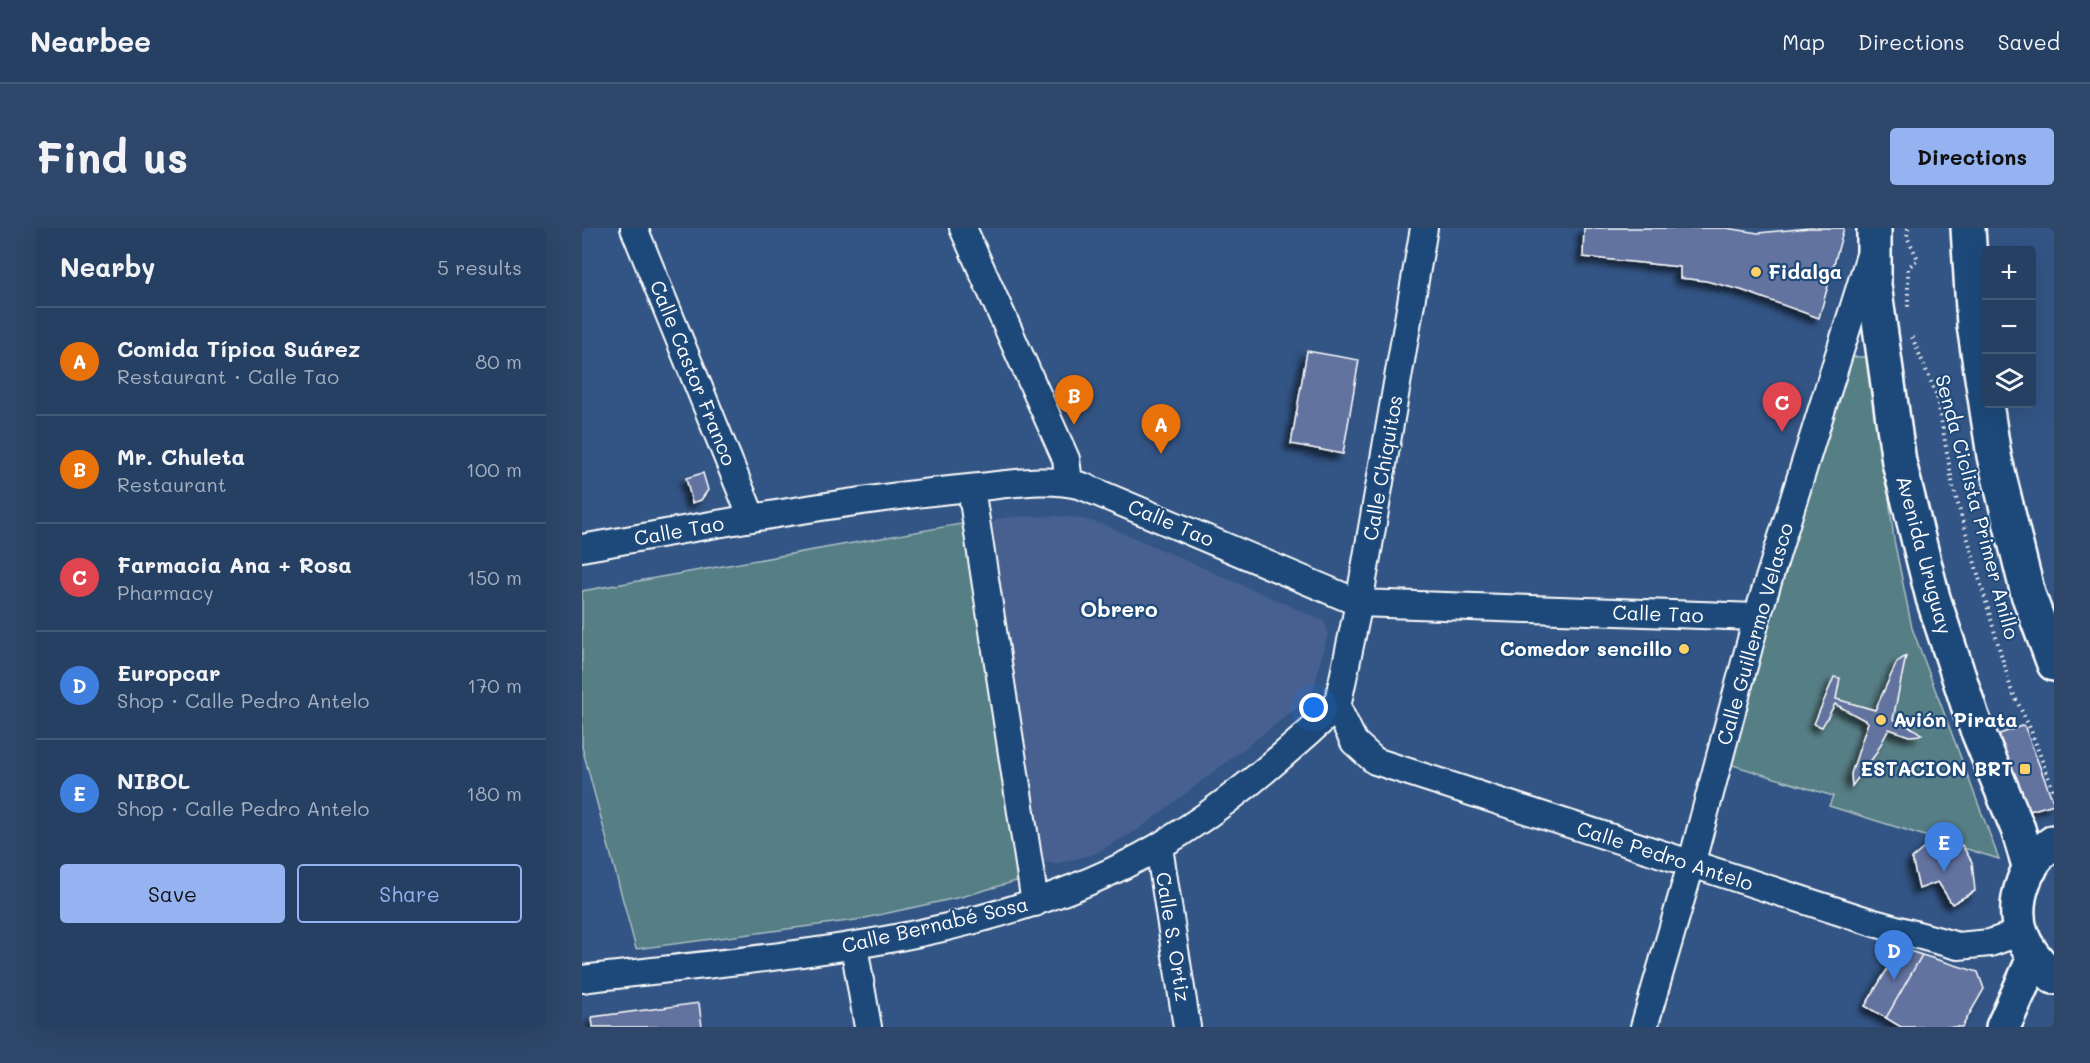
<!DOCTYPE html>
<html lang="en">
<head>
<meta charset="utf-8">
<style>
  body { margin:0; font-family:Mali,sans-serif; background:#2e476a; color:#f1f3f6 }
  .controls { position:absolute; right:18px; top:18px; display:grid; overflow:hidden; border-radius:6px; box-shadow:0 6px 24px #0002 }
  .controls button { width:54px; height:54px; display:grid; place-items:center; padding:0; border:0; border-bottom:2px solid #425978; background:#264064; color:#f1f3f6; font:30px sans-serif }
  .you { position:absolute; left:732px; top:480px; width:21px; height:21px; margin:-15px; border:4px solid #fff; border-radius:50%; background:#1a73e8; box-shadow:0 0 0 9px #1a73e833 }
  .badge { display:grid; place-items:center; width:39px; height:39px; border-radius:50%; background:#95b2f1; color:#fff; font-size:20px; font-weight:700 }
  .pin { position:absolute; translate:-50% -50px; filter:drop-shadow(0 2px 3px #0008) }
  .pin::after { content:''; position:absolute; top:32px; width:21px; height:18px; background:inherit; clip-path:polygon(0 0,100% 0,50% 100%) }
  .list { margin:0; padding:0; list-style:none }
  h2 { display:flex; justify-content:space-between; align-items:center; height:78px; margin:0; padding:0 24px; font-size:26px }
  h2 small { font-size:20px; font-weight:400; color:#a4afbf }
  .list li { display:grid; grid-template-columns:39px 1fr auto; gap:18px; align-items:center; box-sizing:border-box; height:108px; padding:0 24px; border-top:2px solid #425978 }
  .list b { display:block; font-size:22px; white-space:nowrap }
  .list p { margin:0; font-size:20px; white-space:nowrap; color:#a4afbf }
  .list em { font-size:20px; font-style:normal; color:#a4afbf }
  .actions { display:flex; gap:12px; padding:18px 24px }
  .actions a { flex:1; padding:14px 0; border:2px solid #95b2f1; border-radius:6px; text-align:center; font-size:21px; color:#95b2f1 }
  .actions .main { background:#95b2f1; color:#111 }
  .icon { flex:none; width:33px; height:33px; fill:none; stroke:currentColor; stroke-width:2; stroke-linecap:round; stroke-linejoin:round }
  .map { position:relative; flex:none; width:1472px; height:799px; overflow:hidden; border-radius:6px }
  header { display:flex; align-items:center; gap:36px; box-sizing:border-box; height:84px; padding:0 30px; background:#264064; border-bottom:2px solid #425978 }
  header strong { font-size:28px }
  nav { display:flex; gap:33px; margin-inline-start:auto; font-size:21px }
  .intro { display:flex; align-items:center; justify-content:space-between; box-sizing:border-box; height:144px; padding:0 36px }
  h1 { margin:0; font-size:42px }
  .button { padding:15px 27px; border-radius:6px; background:#95b2f1; color:#111; font-size:21px; font-weight:700 }
  main { display:flex; gap:36px; padding:0 36px }
  aside { flex:1; background:#264064; border-radius:6px; box-shadow:0 6px 24px #0002 }
  .map>svg:first-child { display:block }
  .built { fill:#46618f }
  .green { fill:#577e85; stroke:#abbec2; stroke-width:1.5 }
  .building { fill:#6473a0; stroke:#fff; stroke-width:1.5; filter:url(#shadow) }
  .lines { fill:none; stroke-linecap:round; stroke-linejoin:round }
  .street-casing { stroke:#fff; stroke-width:30 }
  .secondary-casing { stroke:#fff; stroke-width:38 }
  .path { stroke:#fff; stroke-width:4; stroke-dasharray:1.5 4.5; stroke-linecap:butt }
  .street { stroke:#1f4a7a; stroke-width:26 }
  .secondary { stroke:#1f4a7a; stroke-width:33 }
  .poi-dot { fill:#ffd166; stroke:#1f4a7a; stroke-width:2 }
  .labels { text-anchor:middle; stroke-width:4.5; stroke-linejoin:round; paint-order:stroke }
  .poi-label { font-size:20px; font-weight:bold; fill:#fff; stroke:#1f4a7a; text-anchor:start }
  .street-label { font-size:20px; fill:#fff; stroke:#1f4a7a }
  .neighbourhood-label { font-size:21px; font-weight:bold; fill:#fff; stroke:#1f4a7a }
</style>
</head>
<body>
<header>
<strong>Nearbee</strong>
<nav><a>Map</a><a>Directions</a><a>Saved</a></nav>
</header>
<div class="intro"><h1>Find us</h1><a class="button">Directions</a></div>
<main>
<aside>
<h2>Nearby<small>5 results</small></h2>
<ul class="list">
<li><span class="badge" style="background:#e8710a">A</span><div><b>Comida Típica Suárez</b><p>Restaurant · Calle Tao</p></div><em>80 m</em></li>
<li><span class="badge" style="background:#e8710a">B</span><div><b>Mr. Chuleta</b><p>Restaurant</p></div><em>100 m</em></li>
<li><span class="badge" style="background:#e0444e">C</span><div><b>Farmacia Ana + Rosa</b><p>Pharmacy</p></div><em>150 m</em></li>
<li><span class="badge" style="background:#3f7fe0">D</span><div><b>Europcar</b><p>Shop · Calle Pedro Antelo</p></div><em>170 m</em></li>
<li><span class="badge" style="background:#3f7fe0">E</span><div><b>NIBOL</b><p>Shop · Calle Pedro Antelo</p></div><em>180 m</em></li>
</ul>
<div class="actions"><a class="main">Save</a><a>Share</a></div>
</aside>
<div class="map">
<svg width="1472" height="799" viewBox="0 0 1472 799">
  <defs>
    <filter id="shadow"><feDropShadow dx="-5.5" dy="5.5" stdDeviation="3" flood-color="#0009"/></filter>
  </defs>
  <rect width="100%" height="100%" fill="#335585"/>
  <filter id="ink" filterUnits="userSpaceOnUse"><feTurbulence type="fractalNoise" baseFrequency=".0167" numOctaves="2"/><feDisplacementMap in="SourceGraphic" scale="12" xChannelSelector="R" yChannelSelector="G"/><feConvolveMatrix kernelMatrix="1 2 1 2 8 2 1 2 1" color-interpolation-filters="sRGB"/></filter>
  <g filter="url(#ink)">
    <path class="built" d="M476,288l23,3 24,6 219,96 4,12 -16,61 -10,10 -163,125 -45,25 -38,10 -13,-2 -8,-8 -46,-328 8,-7 14,-2z"/>
    <path class="green" d="M1270,129h20l22,183 18,88 87,231 -170,-53 4,-10 -107,-33 58,-204z
      M384,295l54,357 -59,17 -105,23 -220,29 -54,-202v-156z"/>
    <path class="building" d="M1002,0h142l32,5 51,-5h35l-25,90 -78,-28 -35,-9 -26,-3v-11l-97,-10z
      M725,123l52,9 -16,94 -52,-10z
      M121,245l5,17 -7,10 -9,3 -6,-25z
      M1324,428l-13,63 21,10 8,6 -13,1 -20,-7 -14,26 -23,31 -1,-12 17,-52 -33,-18 -13,23 -8,-3 20,-47 6,1 -4,21 39,11 22,-48z
      M1442,497l30,79 -28,8 -29,-77z
      M1351,613l10,16 19,-12 10,17 3,29 -23,13 -14,-22 -19,7 -7,-31z
      M1318,720l22,7 -36,63 -21,-12z
      M1340,727l56,17 6,17 -22,38h-61l-15,-9z
      M117,775l3,24h-109l-1,-10z"/>
    <g class="lines">
      <g class="street-casing">
        <path id="street" d="M52,0l118,290
          M381,0l103,231 3,23
          M389,260l64,415
          M0,320c128,-23 257,-47 387,-60 37,-3 77,-12 113,-2l277,117 398,14
          M755,479l17,35 21,19 499,162 84,23 32,-3 31,-11
          M755,479l22,-104 65,-375
          M577,619l28,180
          M272,718l14,81
          M0,751c189,-23 409,-34 576,-132 66,-39 123,-89 179,-140
          M1062,799l47,-162 66,-248 112,-359"/>
      </g>
      <g class="secondary-casing">
        <path id="secondary" d="M1292,0v57l25,177 34,136 39,119 46,112 12,40
          M1386,0l6,97 20,131 34,138 26,70
          M1472,614c-28,18 -43,59 -33,91 6,17 19,32 33,44
          M1421,799l31,-69"/>
      </g>
      <path class="path" d="M1326,0l-1,9 11,22 -10,9v39
        M1330,109l25,59 16,91 58,202 19,39 24,65"/>
      <use href="#street" class="street"/>
      <use href="#secondary" class="secondary"/>
    </g>
  </g>
  <g class="poi-dot">
    <circle cx="1174" cy="44" r="6"/>
    <circle cx="1102" cy="421" r="6"/>
    <circle cx="1299" cy="492" r="6"/>
    <rect x="1437" y="535" width="12" height="12" rx="3"/>
  </g>
  <g class="labels">
    <g class="poi-label">
      <text x="1186" y="51">Fidalga</text>
      <text x="1090" y="428" text-anchor="end">Comedor sencillo</text>
      <text x="1311" y="499">Avión Pirata</text>
      <text x="1431" y="548" text-anchor="end">ESTACION BRT</text>
    </g>
    <g class="street-label">
      <text transform="translate(111 145) rotate(68)" y="7">Calle Castor Franco</text>
      <text transform="translate(801 240) rotate(-80)" y="7">Calle Chiquitos</text>
      <text transform="translate(1395 279) rotate(75)" y="7">Senda Ciclista Primer Anillo</text>
      <text transform="translate(589 295) rotate(23)" y="7">Calle Tao</text>
      <text transform="translate(97 303) rotate(-10)" y="7">Calle Tao</text>
      <text transform="translate(1342 327) rotate(75)" y="7">Avenida Uruguay</text>
      <text transform="translate(1076 386) rotate(2)" y="7">Calle Tao</text>
      <text transform="translate(1173 406) rotate(-74)" y="7">Calle Guillermo Velasco</text>
      <text transform="translate(1083 628) rotate(18)" y="7">Calle Pedro Antelo</text>
      <text transform="translate(353 697) rotate(-13)" y="7">Calle Bernabé Sosa</text>
      <text transform="translate(591 709) rotate(81)" y="7">Calle S. Ortiz</text>
    </g>
    <g class="neighbourhood-label">
      <text x="537" y="389">Obrero</text>
    </g>
  </g>
</svg>
<div class="controls">
<button>+</button>
<button>−</button>
<button><svg class="icon" aria-label="layers" viewBox="0 0 24 24"><path d="M12 4l9 5-9 5-9-5zM3 14l9 5 9-5"/></svg></button>
</div>
<div class="you"></div>
<div class="pin badge" style="left:579px;top:226px;background:#e8710a">A</div>
<div class="pin badge" style="left:492px;top:197px;background:#e8710a">B</div>
<div class="pin badge" style="left:1200px;top:204px;background:#e0444e">C</div>
<div class="pin badge" style="left:1312px;top:752px;background:#3f7fe0">D</div>
<div class="pin badge" style="left:1362px;top:644px;background:#3f7fe0">E</div>
</div>
</main>
</body>
</html>
